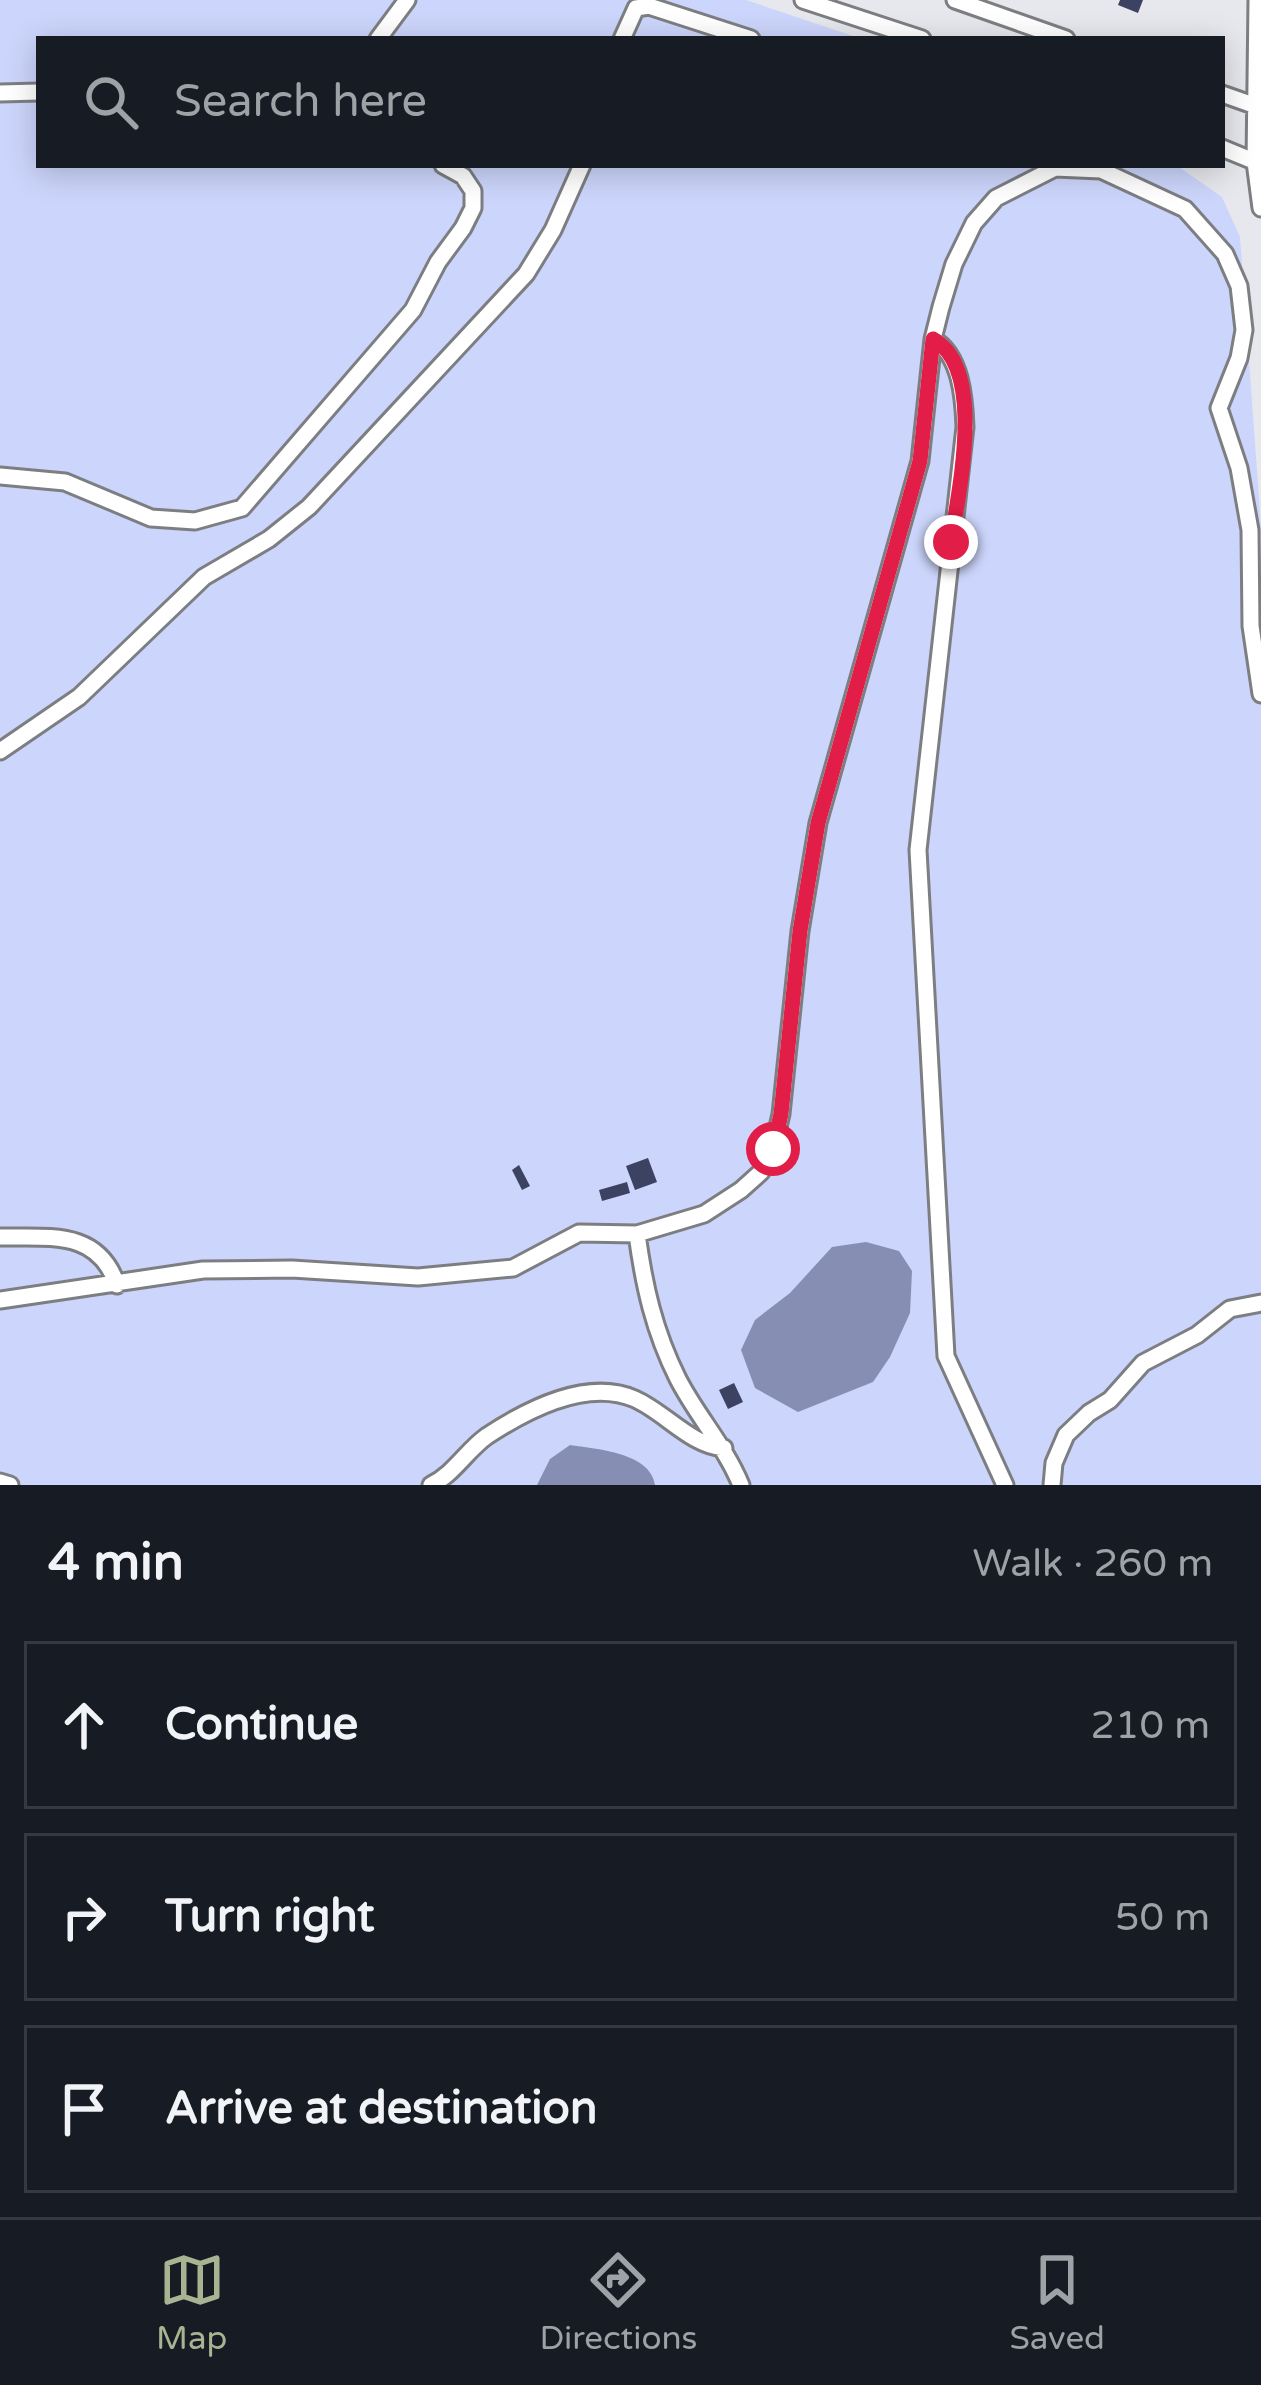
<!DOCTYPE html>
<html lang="en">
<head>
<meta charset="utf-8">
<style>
  body { margin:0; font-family:"Varela Round",sans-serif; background:#242831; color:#f1f3f6 }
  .stop { position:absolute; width:36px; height:36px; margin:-27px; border:9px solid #e11d48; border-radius:50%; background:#fff }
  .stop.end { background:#e11d48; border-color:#fff; box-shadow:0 3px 12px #0008 }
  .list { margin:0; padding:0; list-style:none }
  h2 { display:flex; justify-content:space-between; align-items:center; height:156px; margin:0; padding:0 48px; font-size:51px }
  h2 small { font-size:39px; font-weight:400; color:#9ea1a6 }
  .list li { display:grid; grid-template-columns:78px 1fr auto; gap:36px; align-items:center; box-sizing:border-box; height:168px; margin:0 24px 24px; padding:0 24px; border:3px solid #363941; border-radius:0px }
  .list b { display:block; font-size:45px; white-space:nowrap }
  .list em { font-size:39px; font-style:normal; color:#9ea1a6 }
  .icon { flex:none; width:66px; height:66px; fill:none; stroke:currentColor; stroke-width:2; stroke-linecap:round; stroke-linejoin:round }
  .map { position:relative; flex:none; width:1261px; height:1485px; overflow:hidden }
  .search { position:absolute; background:#171b24; box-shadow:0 6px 30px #0003; left:36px; right:36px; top:36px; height:132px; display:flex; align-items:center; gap:30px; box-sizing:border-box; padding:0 42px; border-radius:0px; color:#9ea1a6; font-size:45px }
  .sheet { height:732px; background:#171b24 }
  nav { display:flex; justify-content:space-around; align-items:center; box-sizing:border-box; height:168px; border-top:3px solid #363941; background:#171b24; font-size:33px; color:#9ea1a6 }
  nav a { display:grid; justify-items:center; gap:6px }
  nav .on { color:#a8b491 }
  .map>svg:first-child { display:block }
  .green { fill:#ccd5fb }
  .water { fill:#868eb3 }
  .building { fill:#3b4262 }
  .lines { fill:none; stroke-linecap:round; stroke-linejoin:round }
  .lane-casing { stroke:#7d7e82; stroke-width:21 }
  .lane { stroke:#fff; stroke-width:15 }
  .route { stroke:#e11d48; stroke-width:15 }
</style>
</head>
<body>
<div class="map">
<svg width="1261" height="1485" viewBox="0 0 1261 1485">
  <rect width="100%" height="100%" fill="#e7e8ed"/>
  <path class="green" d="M0,0h746l116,39h-823v126h1137l46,32 18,40 21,289v959h-1261z"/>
  <path class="water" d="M866,1242l33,9 13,20 -2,42 -20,44 -17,25 -75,30 -43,-24 -14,-38 14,-30 35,-27 42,-46z
    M570,1445c27,4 81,8 85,40h-118l13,-26z"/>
  <path class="building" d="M1120,0h23l-5,13 -20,-8z
    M648,1158l9,24 -22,8 -9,-24z
    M519,1165l11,21 -8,4 -10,-20z
    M627,1182l3,11 -28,8 -3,-11z
    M734,1383l9,19 -15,7 -9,-19z"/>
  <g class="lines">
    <g class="lane-casing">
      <path id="lane" d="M803,0l119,39
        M955,0l111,39
        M1257,0l-2,162 6,46
        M378,39l29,-39
        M622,39l14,-31 13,-2 102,33
        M0,93l39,-1
        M1222,94l34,12
        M1222,148l39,16
        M933,339c28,16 31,59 32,88l-47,423 28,506 59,129
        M0,476l65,6 86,36 44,3 47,-13 171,-198 25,-48 25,-34 10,-20v-17l-10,-15 -20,-11
        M0,751l79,-54 125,-120 65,-38 40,-32 217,-233 27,-44 29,-65
        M637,1234c7,52 17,97 41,145 19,37 47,67 63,106
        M0,1237c50,1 98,-8 117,48
        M0,1300l203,-30 89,-1 126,8 95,-9 66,-35 58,1 67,-20 37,-24 20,-18 12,-23 8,-35 19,-183 18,-108 102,-362 13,-122 8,-32 13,-43 20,-41 22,-25 59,-30 46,2 84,39 40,45 14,32 5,44 -5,28 -20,50 20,60 11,62 1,96 10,68
        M0,1482l10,3
        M431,1485c23,-11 36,-35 56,-49 41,-27 100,-58 148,-37 31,14 55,46 89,49
        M1052,1485l2,-22 12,-28 23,-22 21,-13 33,-37 54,-28 33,-26 31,-6"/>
    </g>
    <use href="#lane" class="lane"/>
  </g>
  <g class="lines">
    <path class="route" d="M773,1149l8,-35 19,-183 18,-108 102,-362 13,-122c54,30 25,154 18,203"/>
  </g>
</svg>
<div class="stop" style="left:773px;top:1149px"></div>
<div class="stop end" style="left:951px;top:542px"></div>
<div class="search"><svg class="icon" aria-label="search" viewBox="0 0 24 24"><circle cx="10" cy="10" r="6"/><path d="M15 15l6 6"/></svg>Search here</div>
</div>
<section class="sheet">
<h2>4 min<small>Walk · 260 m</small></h2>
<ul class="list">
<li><svg class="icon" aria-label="ahead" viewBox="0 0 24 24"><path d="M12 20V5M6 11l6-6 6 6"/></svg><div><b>Continue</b></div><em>210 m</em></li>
<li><svg class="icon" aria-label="right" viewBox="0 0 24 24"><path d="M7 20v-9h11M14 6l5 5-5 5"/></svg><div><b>Turn right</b></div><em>50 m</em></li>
<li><svg class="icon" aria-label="arrive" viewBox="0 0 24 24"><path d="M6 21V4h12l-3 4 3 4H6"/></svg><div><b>Arrive at destination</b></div></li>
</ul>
</section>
<nav>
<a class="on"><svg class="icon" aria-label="map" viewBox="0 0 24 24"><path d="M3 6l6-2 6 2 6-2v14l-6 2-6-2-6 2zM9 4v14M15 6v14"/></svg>Map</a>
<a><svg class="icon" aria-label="directions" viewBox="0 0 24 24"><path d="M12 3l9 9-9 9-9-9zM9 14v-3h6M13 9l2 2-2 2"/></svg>Directions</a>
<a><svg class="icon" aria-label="saved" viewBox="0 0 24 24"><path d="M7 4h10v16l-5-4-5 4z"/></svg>Saved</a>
</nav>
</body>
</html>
